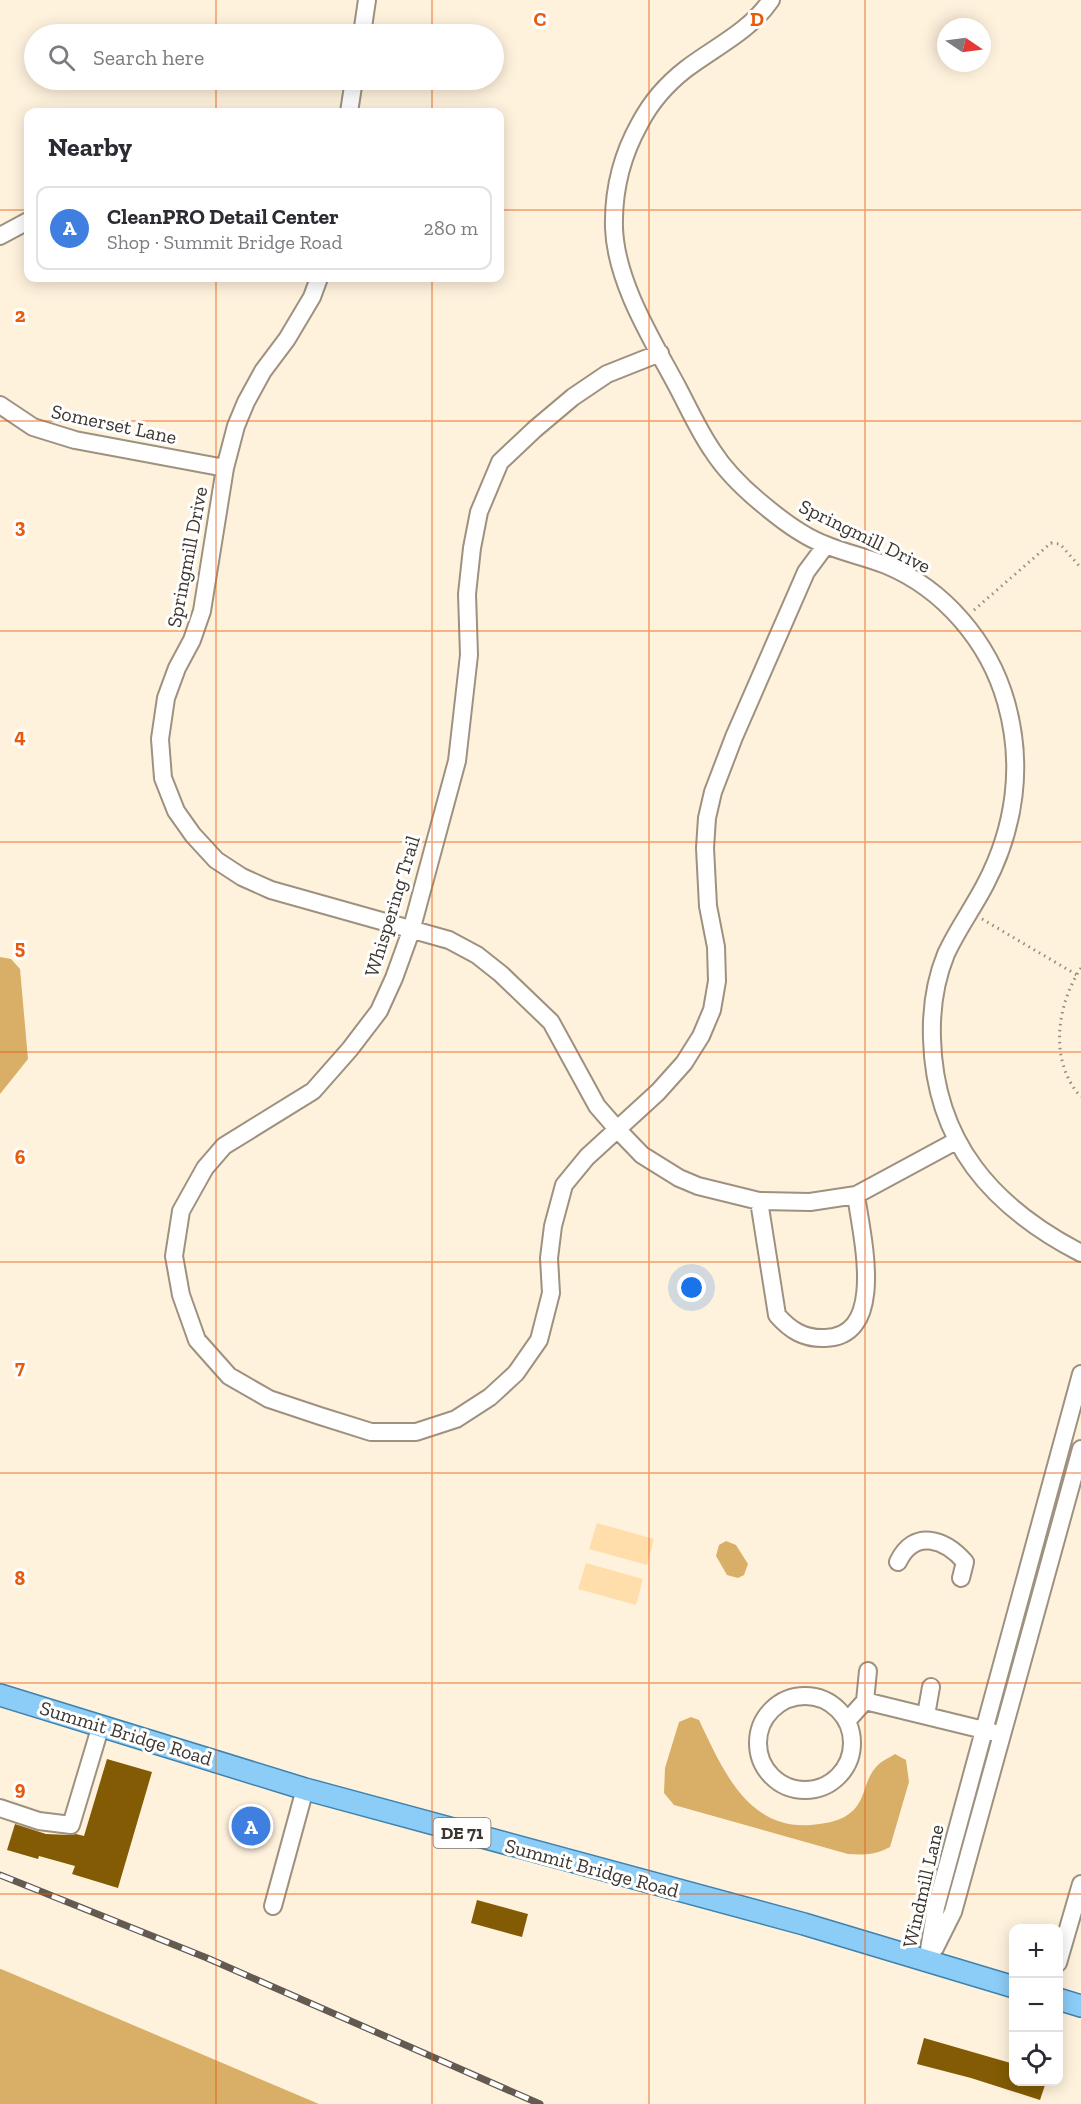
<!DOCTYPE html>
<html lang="en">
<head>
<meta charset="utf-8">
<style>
  body { margin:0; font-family:"Zilla Slab",serif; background:#f2f2f3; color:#2b2b33 }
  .controls { position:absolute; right:18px; bottom:18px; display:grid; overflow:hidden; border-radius:12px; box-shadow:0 3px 15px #0003 }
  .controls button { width:54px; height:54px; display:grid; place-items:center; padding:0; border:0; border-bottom:2px solid #e1e1e2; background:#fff; color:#2b2b33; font:30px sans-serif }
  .compass { position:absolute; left:937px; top:18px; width:54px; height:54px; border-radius:50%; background:#fff; box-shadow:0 3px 15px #0003; rotate:103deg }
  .you { position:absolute; left:692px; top:1288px; width:21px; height:21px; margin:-15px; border:4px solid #fff; border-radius:50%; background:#1a73e8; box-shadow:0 0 0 9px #1a73e833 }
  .badge { display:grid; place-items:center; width:39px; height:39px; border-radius:50%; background:#ea580c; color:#fff; font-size:20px; font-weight:700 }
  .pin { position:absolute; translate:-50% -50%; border:3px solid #fff; box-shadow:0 2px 6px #0006 }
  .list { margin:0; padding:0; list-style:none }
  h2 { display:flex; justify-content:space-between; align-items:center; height:78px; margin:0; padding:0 24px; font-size:26px }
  h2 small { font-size:20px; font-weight:400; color:#7c7c81 }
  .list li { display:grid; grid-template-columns:39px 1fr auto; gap:18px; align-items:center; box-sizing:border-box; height:84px; margin:0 12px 12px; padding:0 12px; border:2px solid #e1e1e2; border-radius:12px }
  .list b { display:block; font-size:22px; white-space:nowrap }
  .list p { margin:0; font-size:20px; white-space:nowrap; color:#7c7c81 }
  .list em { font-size:20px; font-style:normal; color:#7c7c81 }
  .icon { flex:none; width:33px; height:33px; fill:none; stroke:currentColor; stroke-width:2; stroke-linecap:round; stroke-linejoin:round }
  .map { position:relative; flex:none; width:1081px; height:2104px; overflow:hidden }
  .search { position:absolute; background:#fff; box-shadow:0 3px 15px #0003; left:24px; top:24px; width:480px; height:66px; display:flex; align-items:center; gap:15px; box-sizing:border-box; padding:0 21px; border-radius:33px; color:#7c7c81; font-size:22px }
  .panel { position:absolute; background:#fff; box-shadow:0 3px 15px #0003; left:24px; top:108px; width:480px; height:174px; border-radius:12px }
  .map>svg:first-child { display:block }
  .green { fill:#ffdeac }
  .water { fill:#d9ae67 }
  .building { fill:#835b04 }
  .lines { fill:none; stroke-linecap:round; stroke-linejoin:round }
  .minor-casing { stroke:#9e917f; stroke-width:20 }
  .major-casing { stroke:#3f82ad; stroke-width:24 }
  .path { stroke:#958c7f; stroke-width:3; stroke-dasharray:1.5 4.5; stroke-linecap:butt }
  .minor { stroke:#fff; stroke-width:16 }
  .major { stroke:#8ccdf7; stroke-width:21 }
  .rail-casing { stroke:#635b51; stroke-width:7 }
  .rail { stroke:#fff; stroke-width:4.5; stroke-dasharray:14; stroke-linecap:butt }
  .grid { fill:none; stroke:#e8590c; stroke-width:1.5; stroke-opacity:0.55 }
  .labels { text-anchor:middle; stroke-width:6; stroke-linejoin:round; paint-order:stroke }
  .shield { fill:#fff; stroke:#76726d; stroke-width:1.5 }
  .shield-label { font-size:18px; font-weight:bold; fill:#3c362f }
  .street-label { font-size:20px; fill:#3c362f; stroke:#fff }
  .grid-label { font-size:20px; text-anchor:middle; font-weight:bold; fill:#e8590c; stroke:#fff; stroke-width:6; stroke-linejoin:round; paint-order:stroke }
</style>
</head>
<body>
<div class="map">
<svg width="1081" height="2104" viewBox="0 0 1081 2104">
  <rect width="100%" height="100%" fill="#fff2dd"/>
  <path class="green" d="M597,1523l57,16 -7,26 -58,-16z
    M586,1563l57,16 -7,26 -58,-16z"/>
  <path class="water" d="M0,957l11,2 9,10 8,90 -28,35z
    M726,1541l10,4 12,19 -4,11 -6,3 -11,-3 -11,-19 3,-11z
    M691,1717l8,3c23,48 48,110 112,105 10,-1 26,-3 35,-9 21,-13 16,-33 30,-49 5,-6 13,-9 19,-13l11,6 3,22 -19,65c-15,8 -26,8 -42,7l-174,-49 -10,-12 1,-25 14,-46z
    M0,1969h1l318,135h-319z"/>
  <path class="building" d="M107,1759l45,13 -34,116 -46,-14 3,-8 -36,-10 -1,3 -31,-9 8,-26 31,10 24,1 6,-1 8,2z
    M477,1900l51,14 -6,23 -51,-14z
    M924,2038l90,26v18h32l-6,18 -69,-22 -54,-14z"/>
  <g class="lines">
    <g class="minor-casing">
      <path id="minor" d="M771,0c-21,31 -56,47 -85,69 -18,14 -35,33 -46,54 -18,32 -27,68 -26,105 2,55 39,113 64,160 11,21 21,43 34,62 14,22 34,41 54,57 18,15 38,30 60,38 19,8 40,12 60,20 58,24 103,77 120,137 18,63 9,126 -21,183 -12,23 -28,45 -39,69 -11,27 -15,57 -14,85 3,103 60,168 149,214
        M362,34l5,-34
        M349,112l5,-32
        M0,236l28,-15
        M319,278l-7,19 -25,42 -24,32 -17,31 -10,24 -11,42 -23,143 -10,29 -15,28 -11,30 -6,41 3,39 13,33 17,24 23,25 26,17 29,13 178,50 28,15 24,19 50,48 46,84 20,23 25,26 37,23 19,8 61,15 51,1 46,-7 100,-54
        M660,353l-53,21 -34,23 -38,32 -35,33 -21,50 -7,36 -5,46 2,61 -12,106 -46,170 -17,47 -15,33 -29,38 -37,42 -89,55 -19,22 -24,43 -7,45 7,39 16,45 32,36 40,23 51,17 51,16h45l40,-13 34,-22 26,-24 23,-33 12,-47 -2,-35 4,-32 11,-41 23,-28 71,-65 26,-29 17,-27 11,-26 5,-29 -1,-34 -8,-41 -3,-58 2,-30 6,-26 21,-55 72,-165 20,-27
        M0,405l33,22 42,13 150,28
        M759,1201l18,114c13,15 27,24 48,23 63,-1 36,-105 31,-143
        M898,1562c16,-34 47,-23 67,0l-4,16
        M758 1743a47 47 0 1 1 94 0a47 47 0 1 1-94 0Z
        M865,1701l3,-30
        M926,1715l5,-28
        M847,1721l18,-20 127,31
        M0,1808l39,13 32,4 30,-100
        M273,1906l32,-117
        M935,1948l18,-36 128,-463
        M927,1962l9,-55 145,-533
        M1058,1963l23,-79"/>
    </g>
    <g class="major-casing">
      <path id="major" d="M0,1695l305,94 499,135 210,63
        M1058,1999l23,7"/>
    </g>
    <path class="path" d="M974,610l77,-67 9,1 21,24
      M982,919l95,56
      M1081,968c-25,38 -32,94 0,129"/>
    <use href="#minor" class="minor"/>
    <use href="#major" class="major"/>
    <g class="rail-casing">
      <path id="rail" d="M0,1875l207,83 333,146"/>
    </g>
    <use href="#rail" class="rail"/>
  </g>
  <path class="grid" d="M216,0v34M432,0v34M649,0v2104M865,0v2104M216,80v32M432,80v32M0,210h28M500,210h581M216,278v1826M432,278v1826M0,421h1081M0,631h1081M0,842h1081M0,1052h1081M0,1262h1081M0,1473h1081M0,1683h1081M0,1894h1081"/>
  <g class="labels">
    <rect class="shield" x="433.5" y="1818" width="57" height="30" rx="4.5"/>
    <g class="shield-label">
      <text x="462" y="1839">DE 71</text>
    </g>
    <g class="street-label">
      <text transform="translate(114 424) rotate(12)" y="7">Somerset Lane</text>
      <text transform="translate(865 536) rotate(26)" y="7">Springmill Drive</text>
      <text transform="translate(187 557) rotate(-79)" y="7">Springmill Drive</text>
      <text transform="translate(392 906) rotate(-73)" y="7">Whispering Trail</text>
      <text transform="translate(126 1733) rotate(17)" y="7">Summit Bridge Road</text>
      <text transform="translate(592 1868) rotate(15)" y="7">Summit Bridge Road</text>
      <text transform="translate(923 1886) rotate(-77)" y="7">Windmill Lane</text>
    </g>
  </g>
  <g class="grid-label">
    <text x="540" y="26">C</text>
    <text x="757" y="26">D</text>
    <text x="20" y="322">2</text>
    <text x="20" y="533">3</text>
    <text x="20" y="743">4</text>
    <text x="20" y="954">5</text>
    <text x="20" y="1164">6</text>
    <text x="20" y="1374">7</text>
    <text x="20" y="1585">8</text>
    <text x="20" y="1795">9</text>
  </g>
</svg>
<div class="controls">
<button>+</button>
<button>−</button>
<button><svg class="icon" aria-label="locate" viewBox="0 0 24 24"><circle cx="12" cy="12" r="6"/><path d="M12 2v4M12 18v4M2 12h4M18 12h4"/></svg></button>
</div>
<svg class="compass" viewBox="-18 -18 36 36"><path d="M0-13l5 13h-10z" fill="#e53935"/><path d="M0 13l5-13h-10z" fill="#7c7c81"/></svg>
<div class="you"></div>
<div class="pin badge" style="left:251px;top:1826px;background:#3f7fe0">A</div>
<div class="search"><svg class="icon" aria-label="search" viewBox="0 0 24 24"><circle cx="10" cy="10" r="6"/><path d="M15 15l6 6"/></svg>Search here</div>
<section class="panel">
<h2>Nearby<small></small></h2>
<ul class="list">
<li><span class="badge" style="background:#3f7fe0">A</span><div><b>CleanPRO Detail Center</b><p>Shop · Summit Bridge Road</p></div><em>280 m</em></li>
</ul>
</section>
</div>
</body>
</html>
